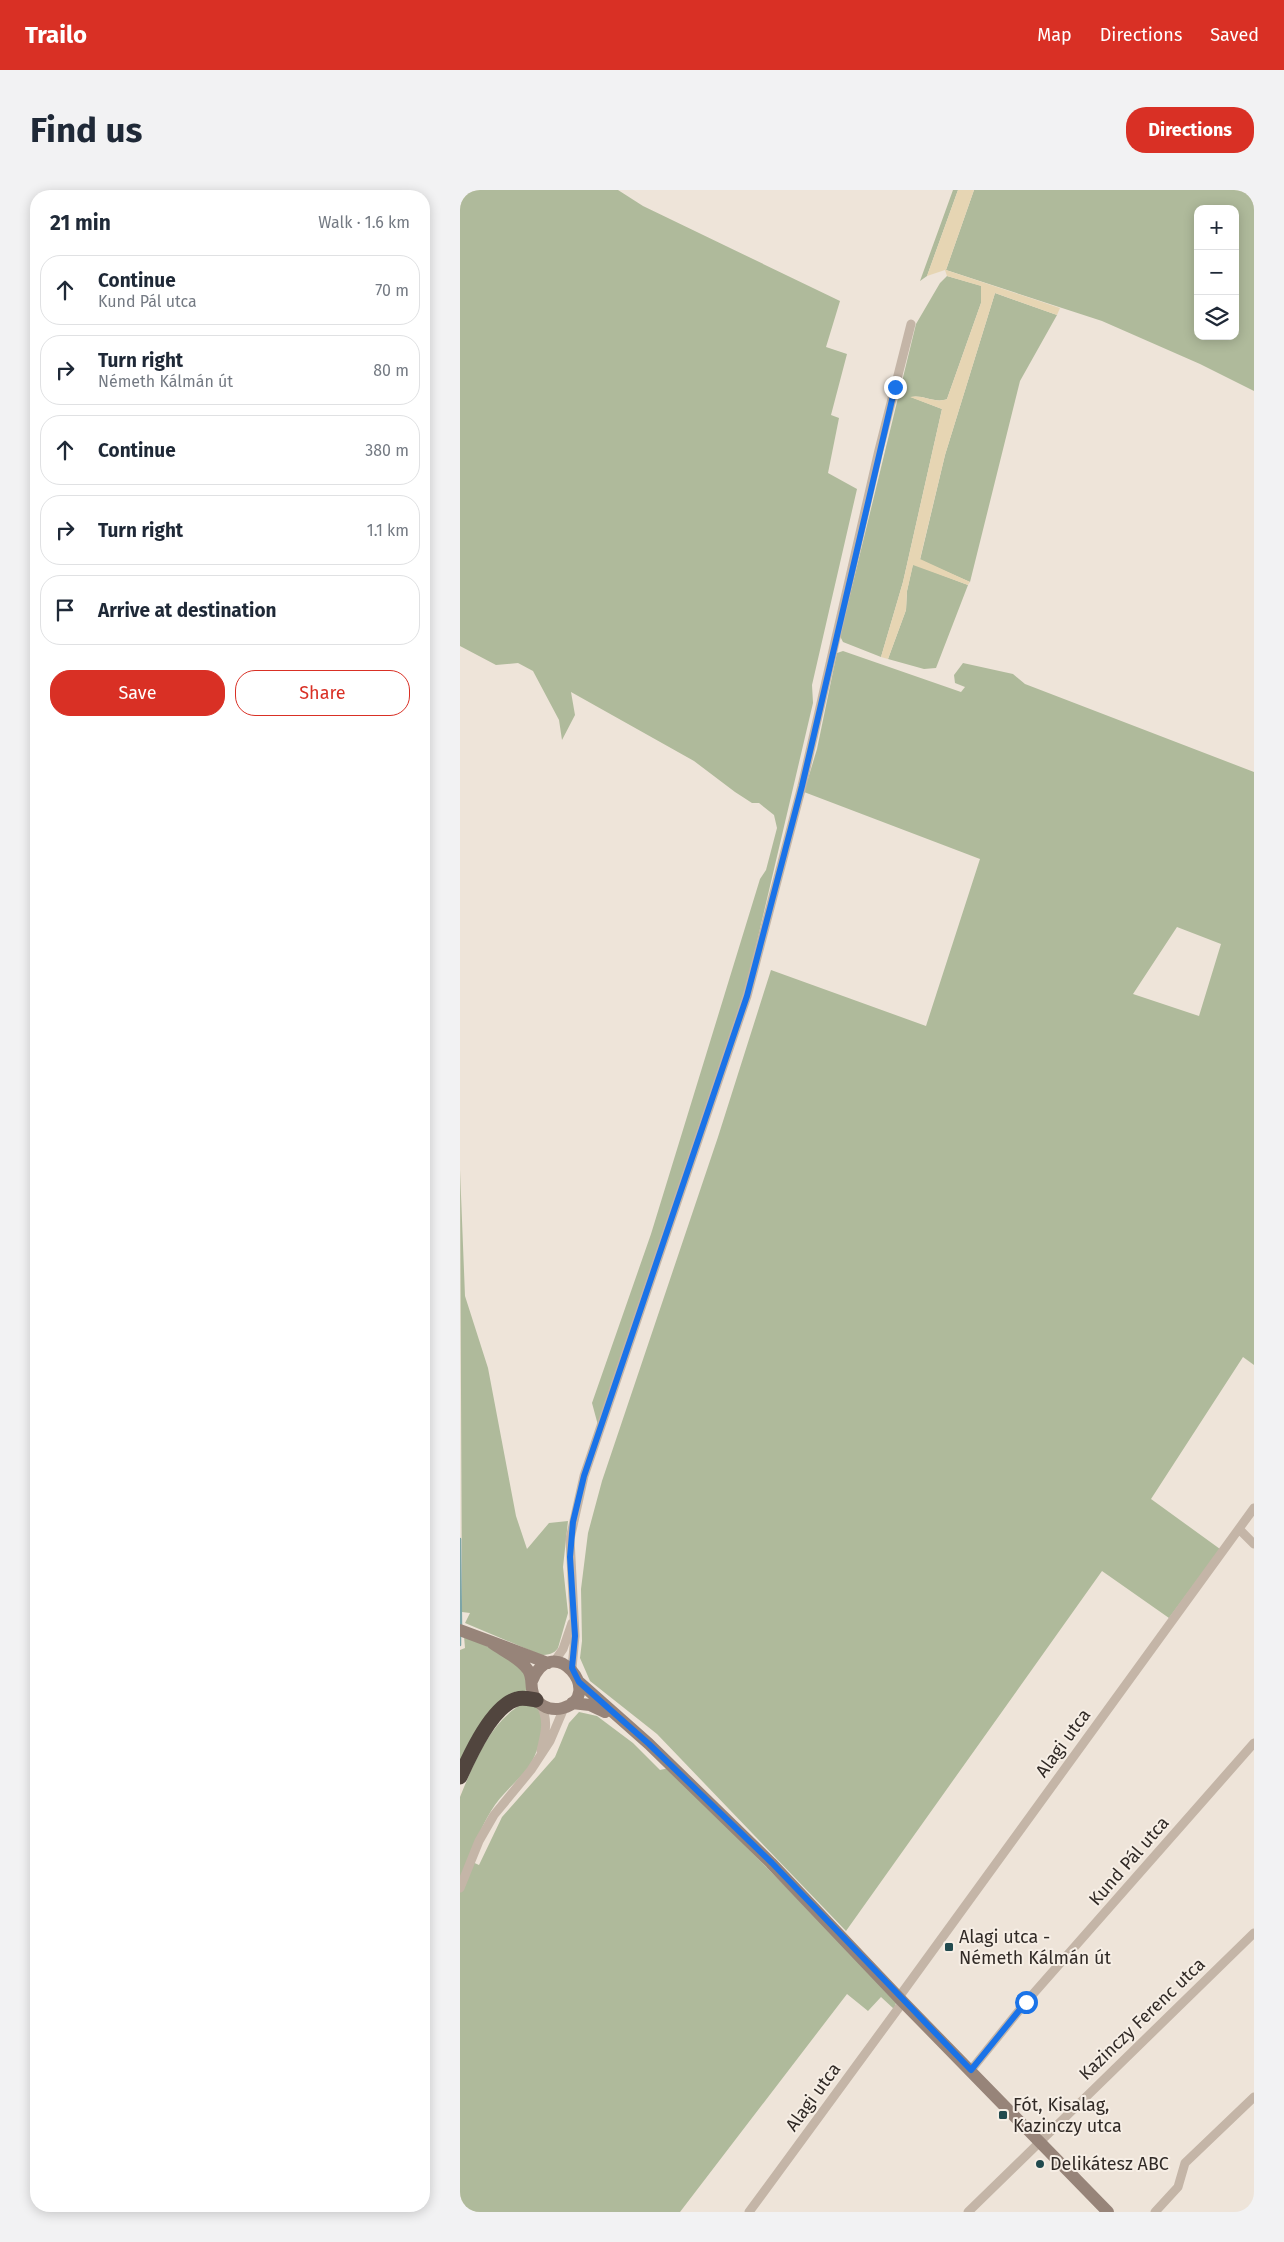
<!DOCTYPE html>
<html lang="en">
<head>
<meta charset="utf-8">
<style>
  body { margin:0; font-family:"Fira Sans",sans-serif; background:#f2f2f3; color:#1f2937 }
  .controls { position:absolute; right:15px; top:15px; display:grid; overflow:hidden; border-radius:10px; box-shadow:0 2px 12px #0003 }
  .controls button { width:45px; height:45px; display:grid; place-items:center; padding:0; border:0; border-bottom:1px solid #e0e1e3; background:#fff; color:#1f2937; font:25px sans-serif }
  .stop { position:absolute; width:15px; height:15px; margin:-11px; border:4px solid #1a73e8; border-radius:50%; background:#fff }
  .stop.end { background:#1a73e8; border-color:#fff; box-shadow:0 1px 5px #0008 }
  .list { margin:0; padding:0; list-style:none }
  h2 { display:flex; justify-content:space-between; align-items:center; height:65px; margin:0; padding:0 20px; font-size:21px }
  h2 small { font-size:16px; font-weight:400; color:#747a83 }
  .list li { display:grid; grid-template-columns:32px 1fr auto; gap:15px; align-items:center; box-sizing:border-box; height:70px; margin:0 10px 10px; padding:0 10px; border:1px solid #e0e1e3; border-radius:20px }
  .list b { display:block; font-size:19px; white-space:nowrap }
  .list p { margin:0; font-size:16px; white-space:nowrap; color:#747a83 }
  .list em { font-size:16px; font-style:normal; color:#747a83 }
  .actions { display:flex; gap:10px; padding:15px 20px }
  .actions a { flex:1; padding:11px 0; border:1px solid #d93025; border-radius:20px; text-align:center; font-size:18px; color:#d93025 }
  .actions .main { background:#d93025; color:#fff }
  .icon { flex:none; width:28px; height:28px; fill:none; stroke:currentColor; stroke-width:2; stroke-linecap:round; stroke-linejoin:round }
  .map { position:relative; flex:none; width:794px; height:2022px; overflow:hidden; border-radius:20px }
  header { display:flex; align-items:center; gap:30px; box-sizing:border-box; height:70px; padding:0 25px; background:#d93025; color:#fff }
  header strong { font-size:24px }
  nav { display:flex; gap:28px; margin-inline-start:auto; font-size:18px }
  .intro { display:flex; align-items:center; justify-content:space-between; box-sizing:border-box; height:120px; padding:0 30px }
  h1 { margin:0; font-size:35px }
  .button { padding:12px 22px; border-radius:20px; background:#d93025; color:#fff; font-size:18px; font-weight:700 }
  main { display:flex; gap:30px; padding:0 30px }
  aside { flex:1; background:#fff; border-radius:20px; box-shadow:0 2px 12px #0003 }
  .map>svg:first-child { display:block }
  .green { fill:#afba9b; fill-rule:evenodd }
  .sand { fill:#e6d5b3 }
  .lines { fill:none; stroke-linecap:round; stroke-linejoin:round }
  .stream { stroke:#7ca5a7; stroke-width:2.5 }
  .street { stroke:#c4b5a7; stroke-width:9 }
  .secondary { stroke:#978479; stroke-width:12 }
  .highway { stroke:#51453e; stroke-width:15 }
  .route { stroke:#1a73e8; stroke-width:6 }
  .poi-dot { fill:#214a4e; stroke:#f6eee5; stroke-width:2 }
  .labels { text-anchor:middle; stroke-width:4; stroke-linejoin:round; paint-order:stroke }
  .street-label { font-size:18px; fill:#312a26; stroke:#f6eee5 }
  .poi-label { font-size:18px; fill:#312a26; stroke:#f6eee5; text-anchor:start }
</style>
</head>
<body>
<header>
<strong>Trailo</strong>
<nav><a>Map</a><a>Directions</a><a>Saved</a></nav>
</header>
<div class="intro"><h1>Find us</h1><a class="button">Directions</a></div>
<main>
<aside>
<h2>21 min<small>Walk · 1.6 km</small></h2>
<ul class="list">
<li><svg class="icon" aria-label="ahead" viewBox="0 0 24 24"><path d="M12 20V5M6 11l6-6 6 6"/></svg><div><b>Continue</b><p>Kund Pál utca</p></div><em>70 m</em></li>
<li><svg class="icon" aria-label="right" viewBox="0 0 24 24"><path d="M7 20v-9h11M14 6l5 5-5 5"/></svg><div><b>Turn right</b><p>Németh Kálmán út</p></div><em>80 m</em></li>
<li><svg class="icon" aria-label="ahead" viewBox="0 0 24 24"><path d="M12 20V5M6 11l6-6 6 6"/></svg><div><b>Continue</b></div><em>380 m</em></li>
<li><svg class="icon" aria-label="right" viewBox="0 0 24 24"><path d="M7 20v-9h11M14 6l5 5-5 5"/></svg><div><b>Turn right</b></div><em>1.1 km</em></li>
<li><svg class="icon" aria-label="arrive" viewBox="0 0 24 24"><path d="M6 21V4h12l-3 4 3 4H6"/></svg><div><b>Arrive at destination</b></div></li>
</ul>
<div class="actions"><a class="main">Save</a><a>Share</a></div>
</aside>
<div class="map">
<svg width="794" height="2022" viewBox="0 0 794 2022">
  <rect width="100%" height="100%" fill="#eee4d9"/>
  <path class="green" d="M0,0h158l25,16 197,95 -14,46 21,7 -16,61 8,3 -11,55 29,16 -45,196 1,18 -69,294 -145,432 -7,-26 59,-169 109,-355 6,-9 11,-42 -3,-13 -15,-12h-7l-17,-11 -41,-31 -123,-69 4,23 -13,25 -3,-20 -26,-49 -15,-8 -22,2 -36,-19z
    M493,0h5l-31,86 -7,5z
    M514,0h280v201l-54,-27 -98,-43 -156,-51zM738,19h37v127h-37z
    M487,86l35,10 -1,17 -34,96c-12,5 -24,-5 -36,-2l31,12 -39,173 -22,75 -38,-15 -3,-6 76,-312 24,-41z
    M535,103l62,22 -37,66 -50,201 -50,-22 25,-105z
    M453,374l55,21 -32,83 -12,1 -36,-10 18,-49 1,-19z
    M383,461l118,41 4,-5 -10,-4 -1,-8 9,-12 50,11 12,10 229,88v593l-11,-8 -92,142 69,50 -51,69 -67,-47 -256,360 -189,-197 -67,-53 -10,-23 2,-17 -1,-52 7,-56 14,-52 116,-344 53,-167 155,56 54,-167 -176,-67 13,-43 18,-87 2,-9zM717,737l44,17 -22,72 -66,-22z
    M0,980l5,126 23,72 28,148 11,33 22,-26 19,-2 -5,46 5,46 -10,35c-4,6 -10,7 -17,7l-76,-32 5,-10 -8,-1z
    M4,1446l12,4 48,27 3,23 -13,6 -54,73v-119l5,-2z
    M62,1514c7,1 13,1 18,6 9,11 -4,48 -12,58 -12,15 -27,26 -37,43 -9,15 -17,33 -23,49l11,5 23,-48 53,-60 14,-34 10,-11 18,4 36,27 27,27 9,-2 228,232 -3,9 -13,-12 -13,14 -21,-17 -167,218h-220v-415c14,-34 29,-74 62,-93z"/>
  <path class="sand" d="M498,0h16l-28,80 114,38 -3,7 -62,-22 -50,162 -25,104 50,23 -2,3 -55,-20 -6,26 -1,19 -18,49 -7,-2 22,-75 39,-173 -32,-12c13,-3 25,7 37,2l34,-96v-17l-34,-10 -2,-6 -18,6z"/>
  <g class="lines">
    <path class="stream" d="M0,1349l1,88
      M0,1455v-10"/>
    <path class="street" d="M779,1339l15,15
      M94,1472l9,-13 9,-26
      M112,1478l3,-32 -5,-97 14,-63 163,-480 55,-210 77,-336 32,-126
      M81,1561c4,-18 8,-29 0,-46
      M0,1698l19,-47 15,-26 37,-45 19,-29 14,-33
      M439,1807l355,-489
      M511,1880l55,-68 228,-259
      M289,2022l154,-210
      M508,2022l286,-279
      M695,2022l23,-25 7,-24 69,-66"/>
    <path class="secondary" d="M0,1440l88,33
      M32,1453c11,8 28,15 36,27 4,6 3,12 4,19 2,15 17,23 31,19 43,-12 -10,-79 -31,-27
      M119,1492l70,62 122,119 132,139 205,210
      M112,1513l18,2 15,7"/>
    <path class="highway" d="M0,1587c10,-22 32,-71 57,-78 6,-2 13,0 19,1"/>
  </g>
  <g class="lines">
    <path class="route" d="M435,197l-93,399 -55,210 -163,480 -11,46 -3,35 5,79 -3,32 7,14 70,62 123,119 199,207 55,-68"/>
  </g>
  <g class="poi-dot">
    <rect x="484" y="1752" width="10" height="10" rx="2.5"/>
    <rect x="538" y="1920" width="10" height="10" rx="2.5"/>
    <circle cx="580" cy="1974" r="5"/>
  </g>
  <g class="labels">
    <g class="street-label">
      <text transform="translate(603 1553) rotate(-54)" y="6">Alagi utca</text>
      <text transform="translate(669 1671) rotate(-49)" y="6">Kund Pál utca</text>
      <text transform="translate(682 1829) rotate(-44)" y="6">Kazinczy Ferenc utca</text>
      <text transform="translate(353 1907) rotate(-54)" y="6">Alagi utca</text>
    </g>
    <g class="poi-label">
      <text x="499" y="1753">Alagi utca -<tspan x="499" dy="21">Németh Kálmán út</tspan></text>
      <text x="553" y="1921">Fót, Kisalag,<tspan x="553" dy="21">Kazinczy utca</tspan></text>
      <text x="590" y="1980">Delikátesz ABC</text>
    </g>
  </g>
</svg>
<div class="controls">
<button>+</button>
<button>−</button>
<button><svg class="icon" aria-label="layers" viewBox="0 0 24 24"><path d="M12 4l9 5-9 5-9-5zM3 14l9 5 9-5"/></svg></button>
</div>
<div class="stop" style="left:566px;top:1812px"></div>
<div class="stop end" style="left:435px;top:197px"></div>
</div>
</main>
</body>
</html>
